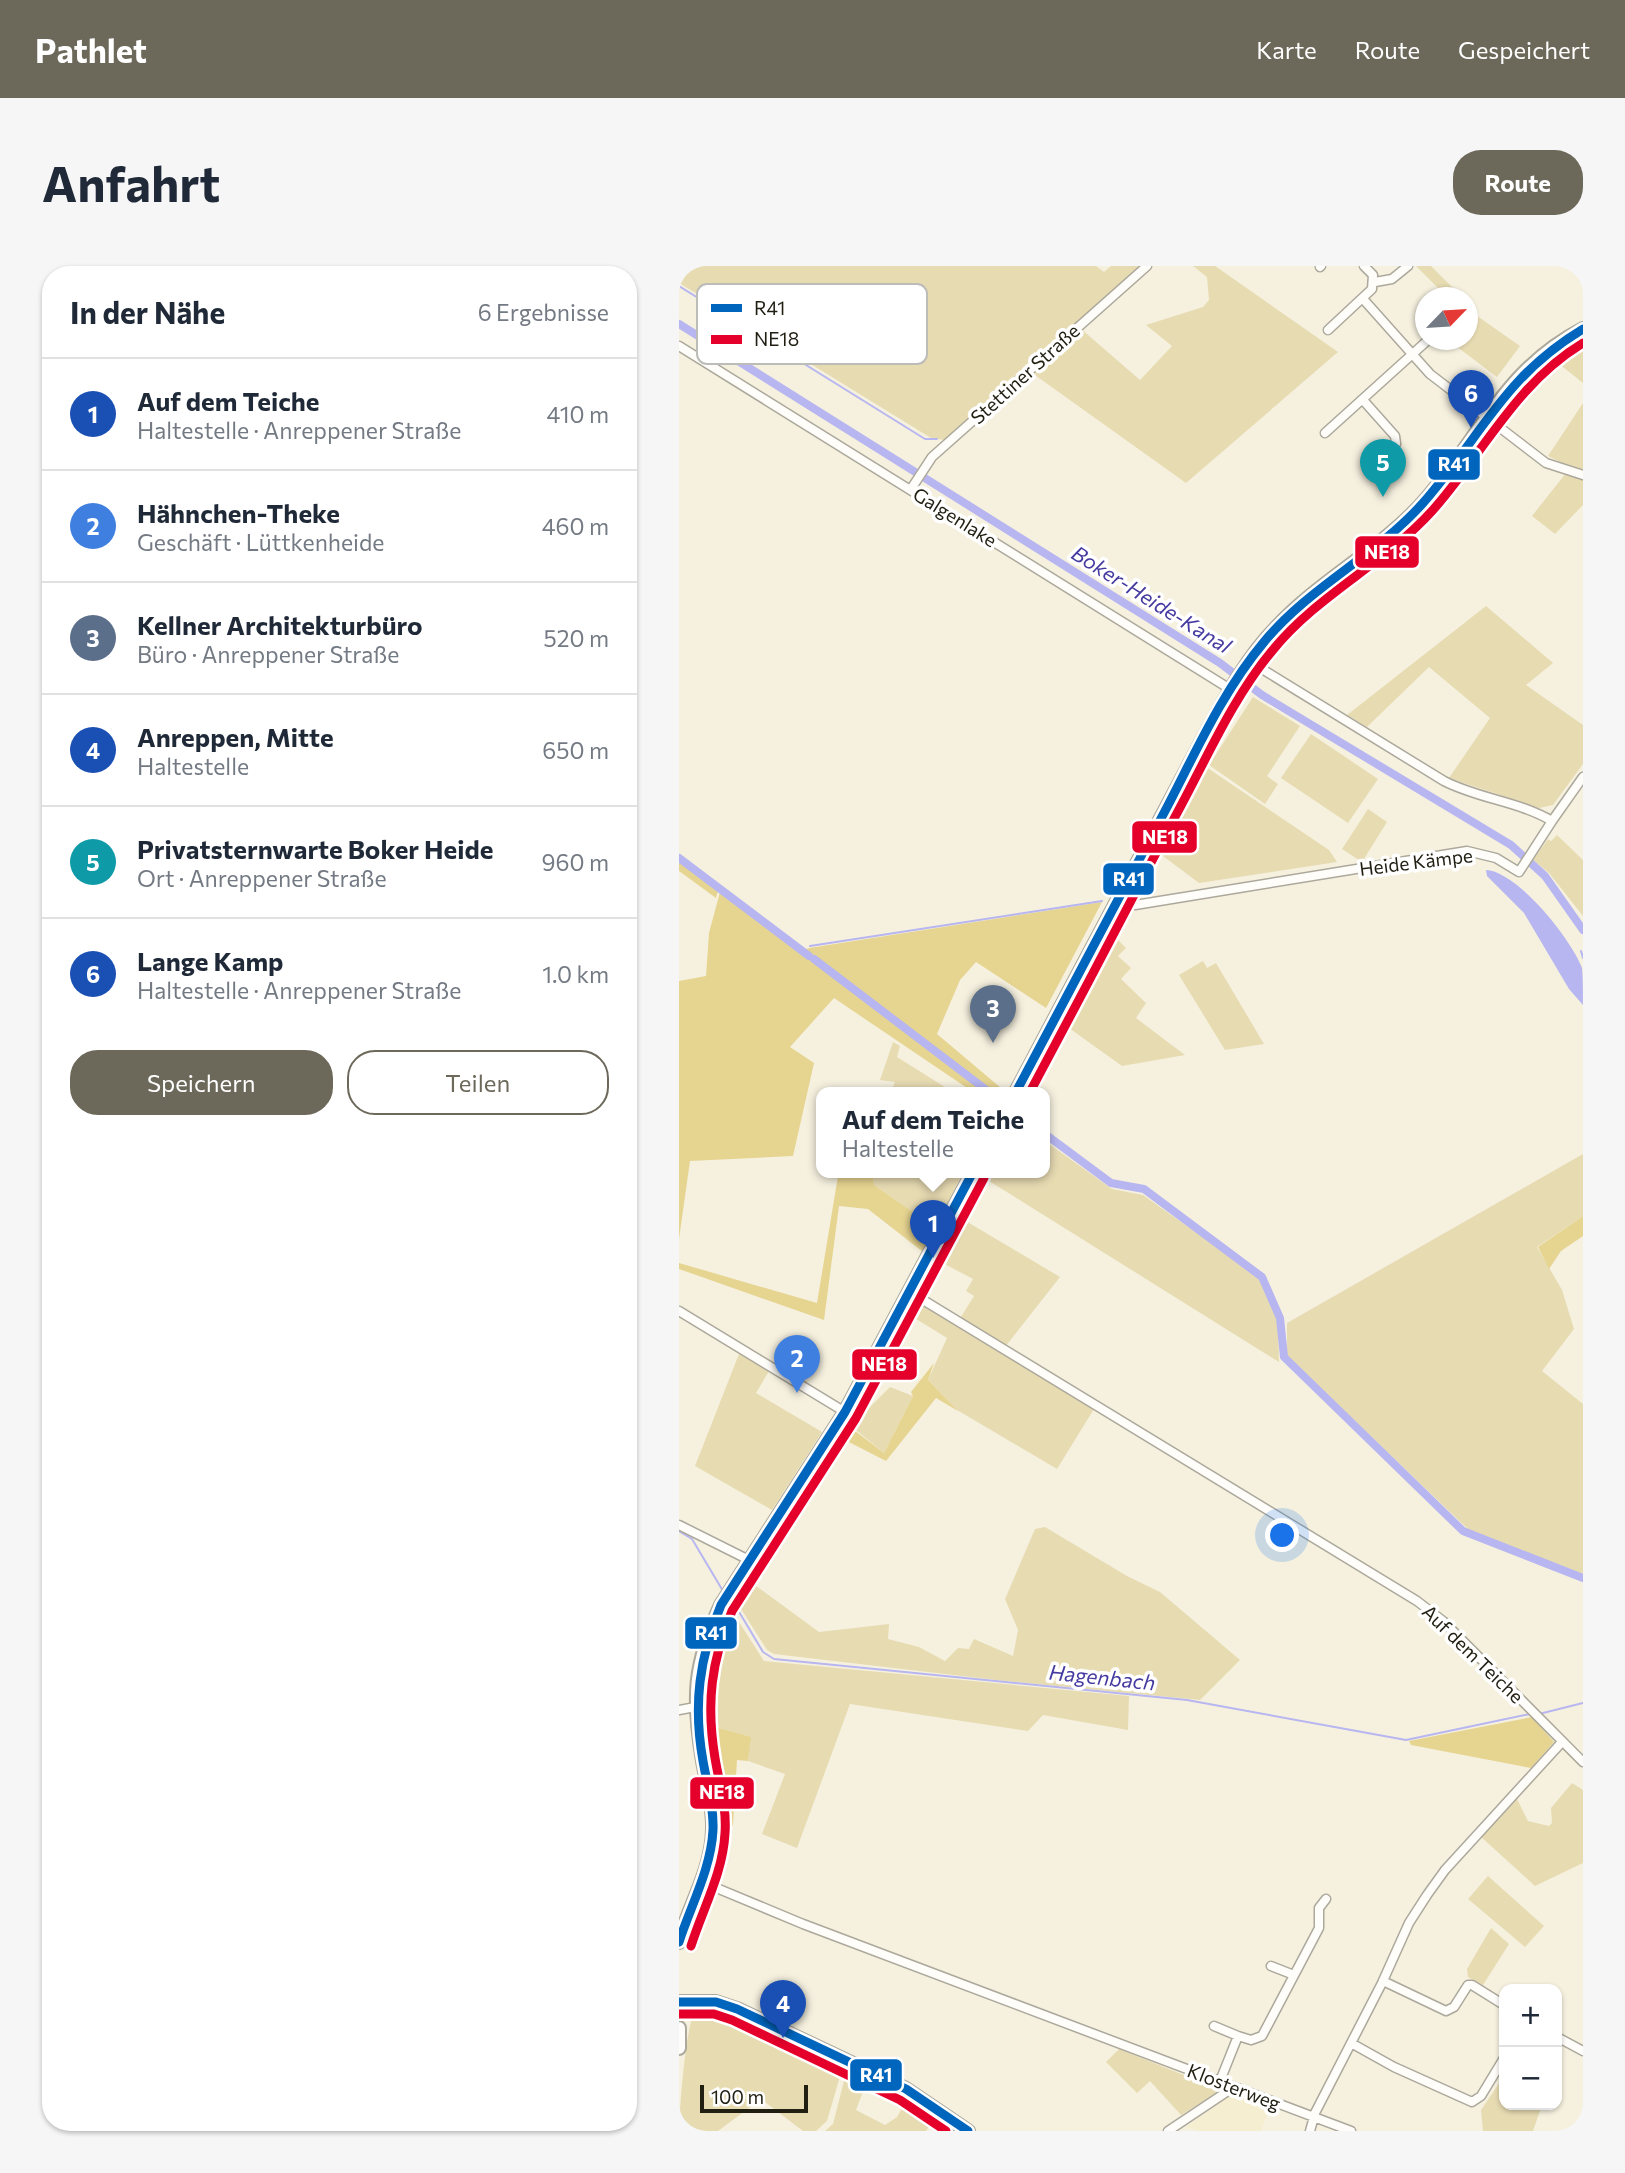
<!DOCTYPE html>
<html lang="de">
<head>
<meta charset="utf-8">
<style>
  body { margin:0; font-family:Commissioner,sans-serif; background:#f6f6f7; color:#1f2937 }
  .controls { position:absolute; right:21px; bottom:21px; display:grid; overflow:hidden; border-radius:14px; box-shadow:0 2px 5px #0004 }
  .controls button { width:63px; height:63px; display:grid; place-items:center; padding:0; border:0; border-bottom:2px solid #e0e1e3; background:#fff; color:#1f2937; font:35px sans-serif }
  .compass { position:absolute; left:736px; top:21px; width:63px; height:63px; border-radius:50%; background:#fff; box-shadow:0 2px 5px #0004; rotate:65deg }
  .scale { position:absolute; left:21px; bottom:18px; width:108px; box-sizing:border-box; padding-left:7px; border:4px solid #211e12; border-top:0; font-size:19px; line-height:24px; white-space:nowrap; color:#211e12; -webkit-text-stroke:5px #fff; paint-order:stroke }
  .you { position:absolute; left:604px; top:1270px; width:24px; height:24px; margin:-18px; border:5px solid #fff; border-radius:50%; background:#1a73e8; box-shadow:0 0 0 10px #1a73e833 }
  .badge { display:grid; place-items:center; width:46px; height:46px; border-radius:50%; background:#6c685a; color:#fff; font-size:23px; font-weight:700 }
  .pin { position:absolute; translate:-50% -58px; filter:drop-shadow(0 2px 4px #0008) }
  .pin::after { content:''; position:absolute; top:37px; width:24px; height:21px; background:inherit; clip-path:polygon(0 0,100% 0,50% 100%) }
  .popup { position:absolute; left:137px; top:821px; width:234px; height:91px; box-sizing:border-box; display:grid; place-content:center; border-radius:14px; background:#fff; filter:drop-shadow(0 2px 5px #0005); font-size:23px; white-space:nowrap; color:#747a83 }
  .popup b { font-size:26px; color:#1f2937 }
  .popup::after { content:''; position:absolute; left:50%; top:100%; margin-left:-14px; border:14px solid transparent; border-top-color:#fff }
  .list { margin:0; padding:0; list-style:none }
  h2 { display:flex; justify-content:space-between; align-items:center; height:91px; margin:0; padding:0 28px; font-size:30px }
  h2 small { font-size:23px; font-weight:400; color:#747a83 }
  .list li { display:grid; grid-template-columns:46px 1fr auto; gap:21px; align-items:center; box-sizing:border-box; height:112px; padding:0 28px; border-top:2px solid #e0e1e3 }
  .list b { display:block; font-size:26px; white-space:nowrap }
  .list p { margin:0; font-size:23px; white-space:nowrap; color:#747a83 }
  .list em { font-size:23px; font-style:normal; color:#747a83 }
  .actions { display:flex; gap:14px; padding:21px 28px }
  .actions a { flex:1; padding:16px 0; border:2px solid #6c685a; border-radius:28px; text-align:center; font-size:24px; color:#6c685a }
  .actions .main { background:#6c685a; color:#fff }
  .map { position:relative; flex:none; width:904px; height:1865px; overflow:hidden; border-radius:28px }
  header { display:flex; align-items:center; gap:42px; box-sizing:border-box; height:98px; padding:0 35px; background:#6c685a; color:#fff }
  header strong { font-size:33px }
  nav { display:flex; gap:38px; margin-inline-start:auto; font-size:24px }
  .intro { display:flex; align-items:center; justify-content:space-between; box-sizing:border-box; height:168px; padding:0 42px }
  h1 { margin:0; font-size:49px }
  .button { padding:18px 32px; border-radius:28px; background:#6c685a; color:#fff; font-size:24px; font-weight:700 }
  main { display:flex; gap:42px; padding:0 42px }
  aside { flex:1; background:#fff; border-radius:28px; box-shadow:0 2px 5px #0004 }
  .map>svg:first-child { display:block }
  .built { fill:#f6eed0 }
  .green { fill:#e7dbb2 }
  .forest { fill:#e6d491 }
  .water { fill:#b7b6f0 }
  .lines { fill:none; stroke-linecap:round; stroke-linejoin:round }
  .stream { stroke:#b7b6f0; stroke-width:2 }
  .canal { stroke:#b7b6f0; stroke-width:8 }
  .street-casing { stroke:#aca89b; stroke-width:11 }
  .secondary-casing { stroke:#aca89b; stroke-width:16 }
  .street { stroke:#fefdfa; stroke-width:8 }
  .secondary { stroke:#fefdfa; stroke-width:12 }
  .bus-1-casing { stroke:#fff; stroke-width:14 }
  .bus-2-casing { stroke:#fff; stroke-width:14 }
  .bus-1 { stroke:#0065bd; stroke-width:9 }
  .bus-2 { stroke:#e4002b; stroke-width:9 }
  .labels { text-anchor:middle; stroke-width:7; stroke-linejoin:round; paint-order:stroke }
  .street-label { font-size:19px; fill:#211e12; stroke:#fff }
  .water-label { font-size:21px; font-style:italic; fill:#453aa0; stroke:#fff }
  .key { fill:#fff; stroke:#bcbcb8; stroke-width:2 }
  .key-label { font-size:19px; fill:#211e12 }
  .line-badge { stroke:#fff; stroke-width:2.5 }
  .badge-label { font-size:19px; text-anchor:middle; font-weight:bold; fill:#fff }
</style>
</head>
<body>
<header>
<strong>Pathlet</strong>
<nav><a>Karte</a><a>Route</a><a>Gespeichert</a></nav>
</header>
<div class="intro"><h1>Anfahrt</h1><a class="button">Route</a></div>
<main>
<aside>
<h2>In der Nähe<small>6 Ergebnisse</small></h2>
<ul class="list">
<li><span class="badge" style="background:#1a4fb4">1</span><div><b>Auf dem Teiche</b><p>Haltestelle · Anreppener Straße</p></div><em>410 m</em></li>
<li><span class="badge" style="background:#3f7fe0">2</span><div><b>Hähnchen-Theke</b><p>Geschäft · Lüttkenheide</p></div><em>460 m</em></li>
<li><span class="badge" style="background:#5c6f8a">3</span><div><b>Kellner Architekturbüro</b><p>Büro · Anreppener Straße</p></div><em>520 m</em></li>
<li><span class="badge" style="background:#1a4fb4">4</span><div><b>Anreppen, Mitte</b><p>Haltestelle</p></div><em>650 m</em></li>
<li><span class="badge" style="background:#0f9aa8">5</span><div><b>Privatsternwarte Boker Heide</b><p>Ort · Anreppener Straße</p></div><em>960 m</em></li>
<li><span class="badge" style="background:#1a4fb4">6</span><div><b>Lange Kamp</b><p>Haltestelle · Anreppener Straße</p></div><em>1.0 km</em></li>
</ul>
<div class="actions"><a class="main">Speichern</a><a>Teilen</a></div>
</aside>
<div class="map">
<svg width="904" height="1865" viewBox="0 0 904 1865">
  <rect width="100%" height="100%" fill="#f6f1df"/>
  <path class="built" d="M555,1827l36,14 -9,24h-63l-12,-4z"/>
  <path class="green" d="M0,0h417l8,6 7,-6h28l-194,174 -14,-2 -252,-155z
    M514,0h22l123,86 -152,131 -154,-110 48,-45 60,52 32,-34 -26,-21 57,-18 6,-7 -2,-23z
    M737,0h15l31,31h-15z
    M789,37l2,8 50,35 -23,31 -49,-37h19z
    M904,85v32l-25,-20z
    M904,137v70l-35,-17z
    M887,207l17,6v26l-28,29 -23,-18z
    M807,340l67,57 -27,22 57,40v39l-30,41 -14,3 -90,-30 41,-60 -61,-51 -62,60 -20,-12z
    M574,431l47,29 -33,50 11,8 -13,20 -56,-39z
    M632,468l67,45 -30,44 -67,-45z
    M527,501l123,83 8,12 -138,21 -40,-30z
    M689,543l19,13 -25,40 -20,-13z
    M878,569l26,25v56l-34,-43 -16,-13 15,-21 3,2z
    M431,666l16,16 -8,8 13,12 -10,11 25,24 -10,15 49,37 -63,11 -60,-43z
    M524,695l4,7 9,-5 48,81 -39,6 -46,-75z
    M214,776l7,4 -3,11 56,35h-62l4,-10 -15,-2z
    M366,875l67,48 31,6 116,82 19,44 1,41 -298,-186 2,-4h62z
    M904,888v62l-46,31 25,43 12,39 -32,42 41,33v172l-110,-42 -186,-178v-33z
    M193,906h91l-27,56 -62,-43z
    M280,951l101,60 -55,70 -46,-27 15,-24 -8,-5 7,-12 -38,-20z
    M236,1035l179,108 -37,60 -100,-59 -29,-30 19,-42 -39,-24z
    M60,1088l30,17 -13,22 66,39 -50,78 -77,-44z
    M211,1121l23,9 -29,57 -33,-27z
    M366,1261l82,49 33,16 80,68 -40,40 -195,-19 -231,-27 -7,-4 -31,-49 12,-21 71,52 70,-8 -1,15 31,8 26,14 13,-13 11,1 5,-10 39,17 5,-26 -13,-31 30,-70z
    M51,1342l34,53 365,35 -1,34 -85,-15 -15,16 -178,-27 -53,144 -35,-14 23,-60 -37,-13 2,-24 -45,-13 2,-62z
    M893,1517l11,7v73l-48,23 -55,-50 36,-39 12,24 21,5 3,-3 -1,-15z
    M809,1610l56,50 -19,21 -57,-48z
    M812,1662l18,16 -26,41 -15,-8 -1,-8z
    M37,1744c42,16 84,37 127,56l-16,55 -11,10h-13l-42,-32 -43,32h-39c0,-16 7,-111 16,-117 5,-5 14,-4 21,-4z
    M440,1783l102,41 -40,25 -31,-34 -13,12 -31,-31z
    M172,1803l17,9 -12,32 29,15 12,-8 12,-21 28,20 -11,15h-101l8,-7 13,-51z
    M825,1810v29h38l-9,26h-50l-2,-21z"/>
  <path class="forest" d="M0,596l39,29 -2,7 -37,-27z
    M41,626l81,60 8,-4 293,-46 -56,106 -70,-46 -16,18 -23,54 64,54 -1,4h-27l-139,-94 -44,49 24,16 -21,93 -103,5 -11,78v-258l27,-5 3,-43z
    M164,906h29l2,13 62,43 -13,24 -55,-43 -29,-3 -15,114 -145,-51v-6l138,40 21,-127z
    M904,950v20l-22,15 -12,18 -11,-22z
    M255,1097l-6,17 30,31 -22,-13 -50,63 -43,-22 7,-12 34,26 29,-57 -2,-4z
    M853,1451l22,25 -23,26 -120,-23 -2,-4z
    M26,1458l46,13 -3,24 -11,-1 -4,65 -14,16z"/>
  <path class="water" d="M807,604c31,1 86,70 96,98 1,10 1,27 1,37l-14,-16 -45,-76 -37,-37z"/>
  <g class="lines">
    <path class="stream" d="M0,20l246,153h12
      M131,680l292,-45
      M902,685l2,7
      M0,1265l13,8 31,52
      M53,1334l31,52 11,7 413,41 219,40 124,-26
      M860,1448l44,-11"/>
    <path class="canal" d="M0,58l541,339 42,32 249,150 34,31 38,54
      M0,592l130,98
      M135,693l175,133
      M366,868l66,49 33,6 118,88 18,41 4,39 179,174 120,47"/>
    <g class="street-casing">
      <path id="street" d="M641,1l1,-1
        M696,16l17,-3 16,-13
        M685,34l66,74 116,89 37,12
        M649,64l44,-41 1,-14 -9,-9
        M0,80l551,343
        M684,134l32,36 1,8 -16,15
        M646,167l103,-93
        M232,223l21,-32 215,-191
        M873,555l31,-44
        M436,639h20l332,-54 29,7 23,14 33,-51c-34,-20 -73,-22 -108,-40l-195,-120
        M231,1026l507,309 26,20 140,141
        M0,1045l166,101
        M0,1259l70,35
        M0,1444l16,-3
        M23,1616l101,42 548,207
        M592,1700l23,9
        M704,1715l63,30 8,-4 14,-22h4l32,20
        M535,1760l24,10
        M878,1771l26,14
        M672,1777l43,24 78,35 9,-6 23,-38
        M541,1815l18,-45 13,4 11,-4 57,-108v-20l7,-9
        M489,1865l57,-38 5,-8
        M631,1865l5,-18 67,-130 27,-60 18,-28 18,-25 117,-128"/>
    </g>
    <g class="secondary-casing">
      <path id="secondary" d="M337,826l187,-353c22,-40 42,-79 73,-111 44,-47 103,-77 146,-124 57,-63 81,-134 161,-175
        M0,1676c11,-38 33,-72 34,-112 1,-23 -6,-46 -10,-69 -11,-64 -9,-96 18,-156l124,-193 128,-240
        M0,1736h37l21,7 169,80 62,42
        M0,1762v20"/>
    </g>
    <use href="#street" class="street"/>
    <use href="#secondary" class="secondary"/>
    <g class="bus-1-casing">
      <path id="bus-1" d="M337,826c50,-94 99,-188 149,-281 30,-57 57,-119 99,-169 45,-55 112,-86 159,-139 58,-66 80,-126 160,-174
        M0,1676c12,-37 32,-73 34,-112 1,-23 -6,-46 -10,-69 -10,-56 -4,-103 18,-156l124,-193 128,-240
        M0,1736h37l21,7 169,80 62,42"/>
    </g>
    <g class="bus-2-casing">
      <path id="bus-2" d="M351,826c49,-92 98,-185 146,-277 30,-55 56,-116 96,-164 45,-56 112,-87 160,-140 51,-57 83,-127 151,-168
        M12,1680c12,-38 32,-73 34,-113 2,-26 -6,-50 -10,-75 -9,-54 -4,-97 17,-147l124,-193 128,-240
        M0,1748h35l18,6 168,80 46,31"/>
    </g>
    <use href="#bus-1" class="bus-1"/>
    <use href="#bus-2" class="bus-2"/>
  </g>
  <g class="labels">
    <g class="street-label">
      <text transform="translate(346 108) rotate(-42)" y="7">Stettiner Straße</text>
      <text transform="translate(276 251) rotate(32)" y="7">Galgenlake</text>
      <text transform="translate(737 596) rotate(-7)" y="7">Heide Kämpe</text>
      <text transform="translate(794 1388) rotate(44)" y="7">Auf dem Teiche</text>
      <text transform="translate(555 1821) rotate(21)" y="7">Klosterweg</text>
    </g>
    <g class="water-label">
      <text transform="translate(472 334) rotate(32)" y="7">Boker-Heide-Kanal</text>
      <text transform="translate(423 1412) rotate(6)" y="7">Hagenbach</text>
    </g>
  </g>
  <rect x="18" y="18" width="230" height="80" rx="10" class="key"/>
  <rect x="32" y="38" width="31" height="8" fill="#0065bd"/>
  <rect x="32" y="69" width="31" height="9" fill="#e4002b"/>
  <g class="key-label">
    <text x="75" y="49">R41</text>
    <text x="75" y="80">NE18</text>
  </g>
  <g class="line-badge">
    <rect x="748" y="182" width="54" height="33" rx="7" fill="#0065bd"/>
    <rect x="675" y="269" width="66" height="34" rx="7" fill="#e4002b"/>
    <rect x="452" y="554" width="67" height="34" rx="7" fill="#e4002b"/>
    <rect x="423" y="596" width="53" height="34" rx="7" fill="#0065bd"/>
    <rect x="172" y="1082" width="67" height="33" rx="7" fill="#e4002b"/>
    <rect x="5" y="1350" width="54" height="34" rx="7" fill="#0065bd"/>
    <rect x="10" y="1510" width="66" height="34" rx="7" fill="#e4002b"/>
    <rect x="170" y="1792" width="54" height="34" rx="7" fill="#0065bd"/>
  </g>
  <g class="badge-label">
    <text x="775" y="205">R41</text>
    <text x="708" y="293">NE18</text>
    <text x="486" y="578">NE18</text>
    <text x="450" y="620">R41</text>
    <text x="205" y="1105">NE18</text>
    <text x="32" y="1374">R41</text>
    <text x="43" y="1533">NE18</text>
    <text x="197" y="1816">R41</text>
  </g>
</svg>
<div class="controls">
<button>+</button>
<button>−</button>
</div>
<svg class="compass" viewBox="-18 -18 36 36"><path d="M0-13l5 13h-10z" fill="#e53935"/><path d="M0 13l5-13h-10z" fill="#747a83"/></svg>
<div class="scale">100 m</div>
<div class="you"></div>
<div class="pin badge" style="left:254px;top:992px;background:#1a4fb4">1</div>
<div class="popup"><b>Auf dem Teiche</b>Haltestelle</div>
<div class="pin badge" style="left:118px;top:1127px;background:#3f7fe0">2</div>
<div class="pin badge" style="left:314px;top:777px;background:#5c6f8a">3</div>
<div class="pin badge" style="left:104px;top:1772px;background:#1a4fb4">4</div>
<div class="pin badge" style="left:704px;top:231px;background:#0f9aa8">5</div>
<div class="pin badge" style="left:792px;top:162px;background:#1a4fb4">6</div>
</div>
</main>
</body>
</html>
